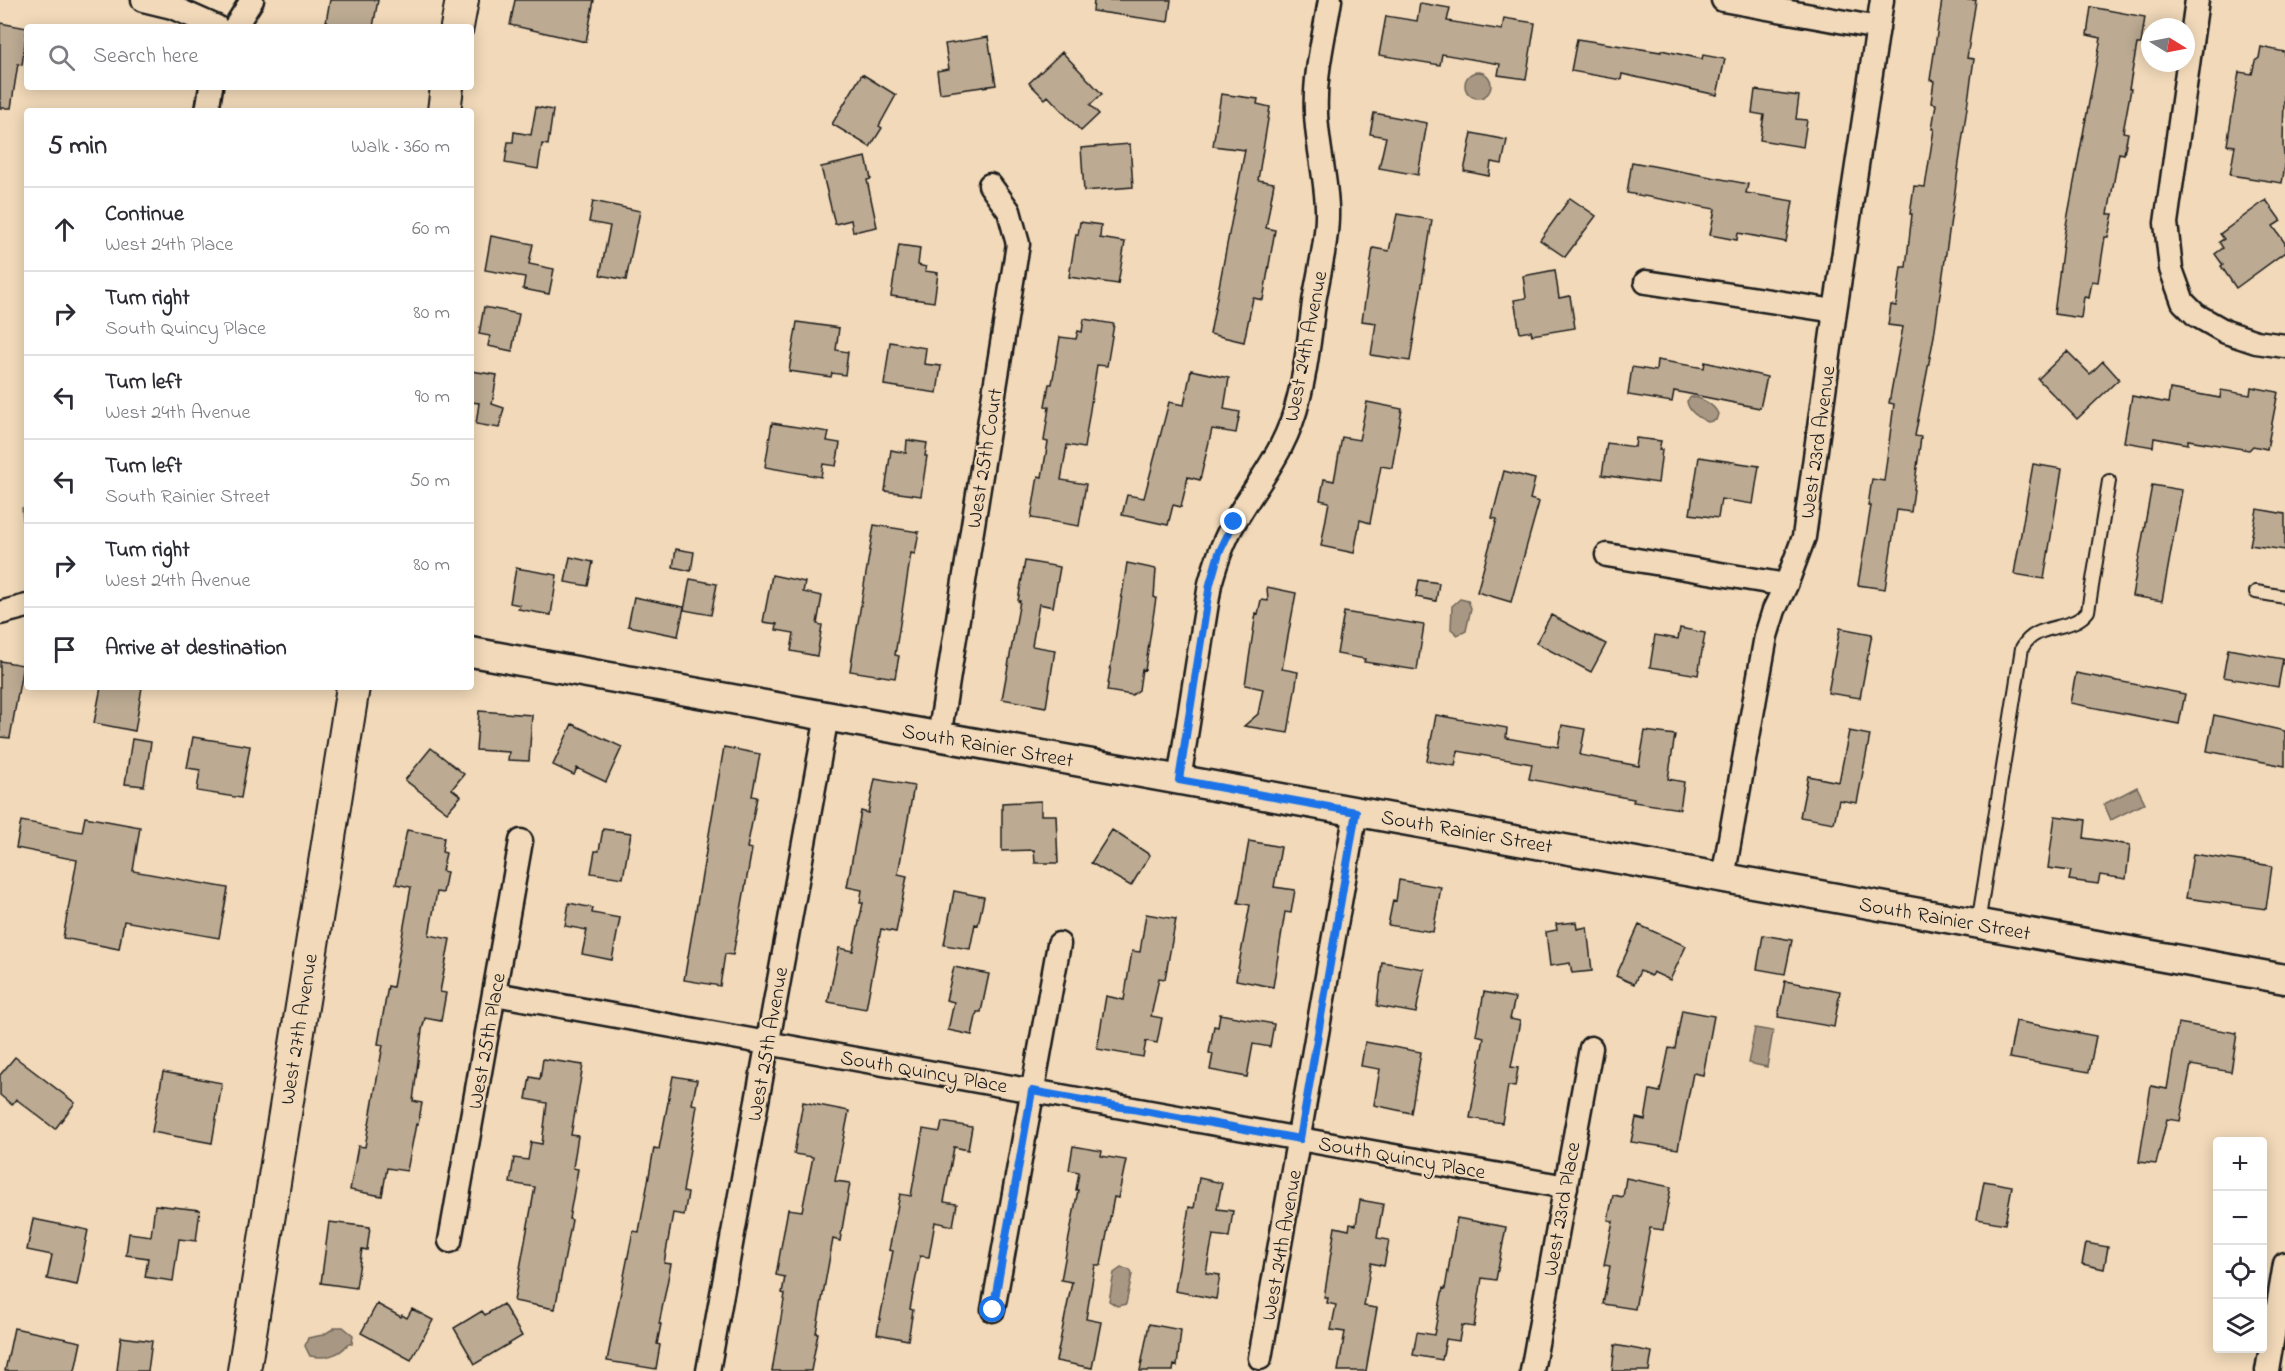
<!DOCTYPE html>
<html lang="en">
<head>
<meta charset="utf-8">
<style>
  body { margin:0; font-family:"Indie Flower",sans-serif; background:#f7f7f7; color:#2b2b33 }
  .controls { position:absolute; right:18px; bottom:18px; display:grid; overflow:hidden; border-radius:6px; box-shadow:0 3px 15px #0003 }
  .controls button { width:54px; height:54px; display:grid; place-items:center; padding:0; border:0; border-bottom:2px solid #e1e1e2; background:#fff; color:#2b2b33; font:30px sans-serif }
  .compass { position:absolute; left:2141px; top:18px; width:54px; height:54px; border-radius:50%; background:#fff; box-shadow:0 3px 15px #0003; rotate:100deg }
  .stop { position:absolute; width:18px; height:18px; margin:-14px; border:4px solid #1a73e8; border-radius:50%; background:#fff }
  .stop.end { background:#1a73e8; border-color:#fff; box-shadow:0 2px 6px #0008 }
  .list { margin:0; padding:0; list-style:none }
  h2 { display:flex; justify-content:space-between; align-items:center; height:78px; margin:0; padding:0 24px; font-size:26px }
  h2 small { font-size:20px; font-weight:400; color:#7c7c81 }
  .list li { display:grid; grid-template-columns:39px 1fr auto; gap:18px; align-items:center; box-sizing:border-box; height:84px; padding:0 24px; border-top:2px solid #e1e1e2 }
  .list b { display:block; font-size:22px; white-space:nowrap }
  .list p { margin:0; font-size:20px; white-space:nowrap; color:#7c7c81 }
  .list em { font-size:20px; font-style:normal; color:#7c7c81 }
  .icon { flex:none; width:33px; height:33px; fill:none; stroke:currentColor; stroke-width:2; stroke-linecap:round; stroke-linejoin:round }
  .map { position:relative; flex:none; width:2285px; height:1371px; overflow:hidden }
  .search { position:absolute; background:#fff; box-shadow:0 3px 15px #0003; left:24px; top:24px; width:450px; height:66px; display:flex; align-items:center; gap:15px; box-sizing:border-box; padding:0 21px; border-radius:6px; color:#7c7c81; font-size:22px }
  .panel { position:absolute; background:#fff; box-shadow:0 3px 15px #0003; left:24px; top:108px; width:450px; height:582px; border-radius:6px }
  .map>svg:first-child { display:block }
  .water { fill:#a89883; stroke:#70665a; stroke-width:1.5 }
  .building { fill:#bcaa92; stroke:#1c1c1c; stroke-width:1.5 }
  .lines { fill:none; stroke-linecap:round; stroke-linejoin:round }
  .service-casing { stroke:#1c1c1c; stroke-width:16 }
  .minor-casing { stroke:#1c1c1c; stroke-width:27 }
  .tertiary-casing { stroke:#1c1c1c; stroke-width:33 }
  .secondary-casing { stroke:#1c1c1c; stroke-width:36 }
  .service { stroke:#f1d9b9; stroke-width:12 }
  .minor { stroke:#f1d9b9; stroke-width:22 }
  .tertiary { stroke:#f1d9b9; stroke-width:28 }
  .secondary { stroke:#f1d9b9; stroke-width:32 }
  .route { stroke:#1a73e8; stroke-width:8 }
  .labels { text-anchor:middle; stroke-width:4.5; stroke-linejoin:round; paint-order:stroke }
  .street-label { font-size:21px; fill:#1c1c1c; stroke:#f1d9b9 }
</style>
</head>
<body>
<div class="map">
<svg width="2285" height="1371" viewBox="0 0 2285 1371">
  <rect width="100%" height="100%" fill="#f1d9b9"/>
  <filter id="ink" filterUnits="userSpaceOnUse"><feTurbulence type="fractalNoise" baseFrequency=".0167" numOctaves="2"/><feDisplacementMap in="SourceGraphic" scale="12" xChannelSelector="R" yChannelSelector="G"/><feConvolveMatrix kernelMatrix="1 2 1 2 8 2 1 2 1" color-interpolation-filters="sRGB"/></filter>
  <g filter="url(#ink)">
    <path class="water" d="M1465 85a13 13 0 1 1 26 0a13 13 0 1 1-26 0Z
      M1691,397c9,0 24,8 27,17l-2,6 -8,2c-9,-4 -20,-10 -21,-21z
      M22,508h5v40h-2z
      M1460,599l8,2 3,7 -5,23 -8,4 -7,-6 1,-23z
      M2137,787l8,16 -34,17 -7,-16z
      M1755,1028l18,3 -6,36 -19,-4z
      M1121,1268l9,2 2,4 -6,30 -9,2 -8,-5 5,-28z
      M336,1327h7l10,8 -1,9h-4c-9,12 -24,15 -38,12l-5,-10 3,-8 15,-3z"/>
    <path class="building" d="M330,0h48l-5,27h-48z
      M515,0h79l-8,42 -76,-17z
      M1094,0h77l-3,22 -75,-11z
      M1942,0h34l-9,58 7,1 -40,277 -19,100 6,1 -10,75 -14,-2 -12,79 -27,-4 13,-79h-3l4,-27 12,2 10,-77 -5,-1 14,-76 -15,-2 3,-20 5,1 5,-39h5l6,-53h-2l4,-28 11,1 9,-58h-2l4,-25 -5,-1 3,-22 -4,-1z
      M1420,3l30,5 -3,13 55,9 2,-12 31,5 -9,56 -28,-4 2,-11 -58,-10 -2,11 -61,-10 7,-39 31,5z
      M2091,7l54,10 -4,27h-4l-8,45h2l-8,43 5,1 -4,21 -5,-1 -11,61h5l-5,23h-3l-7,45 -6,-1 -3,17 -5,-1 -3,21 -27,-4 10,-78 37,-198 -14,-3z
      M0,23l27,5 -5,37 -4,-1 -7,44h-11z
      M988,37l8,48 -56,8 -3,-22 12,-2 -4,-25z
      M1577,39l84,13v-2l41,9 1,-4 22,4 -8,36 -95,-21 -1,6 -50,-9z
      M2261,47l24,5 -2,92 2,22 -3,17 -52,-8 5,-29 -8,-1 12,-73 13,2 3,-13 4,-3z
      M1062,52l40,42 -12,11 9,9 -18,17 -33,-35 -3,3 -16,-16z
      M862,74l34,21 -17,31 3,2 -12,19 -38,-23z
      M1755,90l44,6 -3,23 11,1 -4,27 -43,-7 4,-25 -12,-2z
      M1221,94l37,5 -1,5 13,3 -12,73 16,3 -8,45 9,2 -12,70 -10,-2 -9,44 -34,-8 35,-184 -32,-4z
      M536,107l17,3 -5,35 -6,-1 -4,25 -33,-6 3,-21h5l1,-10 17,3z
      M1374,113l53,10 -9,52 -39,-7 7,-31 -16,-3z
      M1472,133l35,7 -5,24 -11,-2 -2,14 -25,-5z
      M1130,144l3,43 -49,4 -3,-43z
      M866,157l5,22 -4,1 10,47 -24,5 -2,-12 -16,4 -14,-57z
      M1632,162l116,22 -2,9 47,8 -7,41 -48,-9 -1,7 -27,-5 5,-26 -88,-16z
      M1570,198l26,18 -31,41 -25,-17z
      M2266,200l15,21 -8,5 12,17v9l-49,36 -15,-22 2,-1 -8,-11 8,-6 -4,-6 5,-3 -4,-5z
      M593,201l47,10 -14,69 -26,-5 10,-49 -21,-4z
      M1397,214l35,6 -22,141 -39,-6 5,-32 -14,-2 11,-73 16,3z
      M1080,222l21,3 -1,13 25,4 -7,42 -49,-7 7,-43 2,1z
      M491,236l42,8 -4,20 25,5 -5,25 -26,-5 2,-12 -40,-7z
      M899,245l21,3 -2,17 8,2 -1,4 13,2 -4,29 -43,-6z
      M1555,270l4,28 11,-2 5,32 -43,7 -1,-4 -11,2 -6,-33 12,-2 -3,-22z
      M484,307l35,7 -7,37 -24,-5 2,-10 -11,-2z
      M1084,319l30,5 -7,42 -10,-1 -13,83 -17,-3 -6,35 25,4 -7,42 -48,-8 7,-42 4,1 6,-35 -4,-1 5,-34 -4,-1 4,-22h3l8,-47 16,2 2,-8 4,1z
      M797,322l42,6 -3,22 12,2 -3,23 -13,-2 -1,4 -42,-6z
      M890,342l36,6 -2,16 17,2 -4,27 -53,-8z
      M2067,351l23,23 13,-13 16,18 -42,40 -39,-40z
      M1657,360l47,8 1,-6 62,15 -7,31 -86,-17 -2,11 -44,-7 4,-28 24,4z
      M1191,370l38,8 -5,31 16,3 -4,21 -24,-4 -12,51 -12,-3 -7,30 -8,-2 -5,20 -46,-10 5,-20 17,3 25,-96 15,3z
      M471,371l26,4 -5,29 12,4 -5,20 -23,-4 3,-21 -8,-1z
      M2251,387l27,5 -11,57 -14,-3 -4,4 -61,-10v4l-34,-6 -1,9 -29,-5 8,-46 36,7 2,-14 50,9 1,-8 29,5z
      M1367,402l35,7 -10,59 -11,-2 -11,57 -10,-3 -6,33 -33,-7 8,-44 -9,-2 4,-21 10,2 8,-44 17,3z
      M772,423l57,9 -2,9 13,2 -4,23 -13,-2 -2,13 -56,-10z
      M1636,438l25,3 -2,9h3l-4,33 -56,-8 5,-32 28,4z
      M907,440l20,3 -2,13h2l-6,40 -36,-5 6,-41 15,3z
      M1699,457l60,9 -6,38 -32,-5 -3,19 -28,-4z
      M2033,464l29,5 -18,110 -30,-5z
      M1504,471l31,8 -5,20 9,3 -28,100 -34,-10 20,-73 -5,-1z
      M2152,485l30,5 -20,111 -30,-5z
      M2257,509l28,5v36l-35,-5z
      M874,525l45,7 -4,22 -4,-1 -8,52 -8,50 4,1 -4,22 -45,-7z
      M676,549l18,3 -3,19 -18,-4z
      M570,557l23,5 -5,24 -23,-4z
      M1025,561l35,6 -7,40 -14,-3 -7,42 23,4 -9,57 -44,-8 18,-98h-2z
      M1127,563l29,6 -2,28 2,1 -11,72 -3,-1 -3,21 -7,5 -25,-4z
      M516,568l41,7 -6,40 -33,-6 2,-4 -10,-2z
      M772,575l33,7 -2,10 19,4 -5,28 5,1 -5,31 -26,-5 3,-18 -18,-3 1,-6 -14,-2z
      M690,579l27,5 -6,31 -27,-5z
      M1419,580l20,3 -3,18 -20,-4z
      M1267,587l29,6 -14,76 16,3 -10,61 -44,-7 14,-12 5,-25 -18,-4 11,-72 2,1 3,-14 7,1z
      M634,597l50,10 -6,29 -50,-10z
      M1344,612l80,13 -7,45 -53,-8 1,-3 -28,-5z
      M1551,615l55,29 -15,28 -55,-29z
      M1680,628l25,5 -7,42 -48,-8 5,-32 23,4z
      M1840,628l32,6 -12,64 -32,-5z
      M2228,649l55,10 -5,28 -55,-10z
      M0,661l23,4 -13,73 -10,-1z
      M2076,673l109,21 -6,30 -109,-21z
      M101,687h41l-7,44 -41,-8z
      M479,711l53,4 -3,46 -21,-1 1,-8 -33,-2z
      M1436,715l71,13 -1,10 52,9 4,-22 23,4 -5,26 59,11 6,-35 30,4 -7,44 16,3 -4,27 -47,-7 1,-3 -12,-2 -93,-18 3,-15 -74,-13 -3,15 -28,-5z
      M2214,715l71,16v35l-78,-15z
      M572,724l50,23 -16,35 -29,-14 -3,7 -21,-10z
      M1849,731l21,4 -13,68 -18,-3 -5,23 -34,-6 8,-41 31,6z
      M193,737l57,9 -9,52 -44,-7 3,-21 -13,-2z
      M132,739l19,3 -7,44 -19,-2z
      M724,747l36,7 -8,42 5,1 -10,51 5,1 -19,106 -8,-1 -5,32 -36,-6z
      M431,748l33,26 -12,15 9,7 -14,16 -42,-32z
      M875,779l39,7 -16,88 9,2 -11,56 -15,-3 -15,80 -38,-7 11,-54 14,3 10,-48h-3l2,-13 -15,-3 14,-76 7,2z
      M1041,801v14h15l2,48h-23l-1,-13 -32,1v-48z
      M2055,816l31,4 -2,18 46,7 -4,34 -26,-4 -2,9 -29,-4 2,-9 -23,-3z
      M85,817l55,10 -7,44 95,17 -9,50 -95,-17 -5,28 -56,-11 14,-78 -61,-12 5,-27 61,11z
      M603,829l28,4 -8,45 -32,-5 4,-22h4z
      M407,830l37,7 -2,15 4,1 -4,18 5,1 -4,21 -6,-1 -8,43 21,4 -10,53 6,1 -5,28 -16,-3 -3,12 -9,71 9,2 -4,22 -2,-1 -9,47 -20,-3 -5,28 -32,-6 8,-44 7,1 18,-102 -5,-1 10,-58 5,1 18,-100 -15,-3z
      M1112,830l38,25 -19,31 -40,-23z
      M1249,841l32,6 -7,40 21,3 -4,23 -6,-1 -12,75 -37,-7 14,-75 -12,-2z
      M2193,854l79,12 -6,43 -80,-11z
      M1399,880l42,7 -8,45 -45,-7 5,-25 3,1z
      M954,891l30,6 -6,28 -3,-1 -5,25 -26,-4z
      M569,903l24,5 -1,5 28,5 -8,42 -30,-6 5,-24 -22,-4z
      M1146,914l30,5 -11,60 -6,-1 -8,38 11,2 -5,25 -11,-2 -3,16 -46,-8 9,-53 18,4 8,-49 8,1z
      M1576,922l1,7 10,-2 5,44 -20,2 -2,-10 -20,3 -4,-34 11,-2 -1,-6z
      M1639,925l47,21 -16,34 -17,-8 -2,4 -11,-5 -6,13 -18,-8z
      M1763,935l29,5 -7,34 -28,-5z
      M1382,962l42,7 -8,44 -39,-7z
      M954,967l35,7 -8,38h-4l-5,23 -24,-5 6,-28 -8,-2z
      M1785,981l55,10 -6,36 -56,-10z
      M1484,992l31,6 -5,21 10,2 -9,46 7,1 -3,19 -7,-1 -6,37 -32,-5 14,-81 -8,-2z
      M1682,1010l32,6 -11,59 -10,-2 -15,76 -47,-7 5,-24 9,2 5,-30 10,2 9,-44 6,1z
      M1220,1014l54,10 -4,23 -17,-3 -6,33 -37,-7 3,-16 -4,-1 5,-27 4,1z
      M2016,1021l80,15 -7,36 -80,-14z
      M2178,1023l59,10 -6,39 -40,-7 -11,56 -13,-2 -11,45 -17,-2 12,-76 16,3z
      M1365,1042l56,10 -10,61 -37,-8 6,-36 -19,-3z
      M15,1057l60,46 -20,26 -39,-30 -4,6 -12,-10v-20z
      M543,1059l40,6 -12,70 7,1 -5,32 5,1 -9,50 3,1 -17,89 -41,-8 21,-114 -25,-4 4,-25 14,2 3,-18 11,2 5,-41 -21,-4 4,-22 10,2z
      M163,1072l59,11 -10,60 -60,-11z
      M673,1076l24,4 -5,24 5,1 -14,87 5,1 -4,22 -11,-2 -9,50 7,1 -12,60h2l-4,20 3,1 -4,24 -49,-8 26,-130 6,1 15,-84 5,1z
      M803,1102l46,9 -14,70 15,2 -10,58 -7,-2 -17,94h2l-7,38h-39l13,-77 -3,-1 3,-16 -9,-2 12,-66 14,2 11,-54 -19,-3z
      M942,1122l30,5 -4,23 -14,-3 -10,55 13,2 -4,22 -18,-4 -6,35 -9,-1 -10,53 3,1 -5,30 -31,-6 16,-83 -4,-1 11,-56 11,2 12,-67 17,3z
      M1073,1146l29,5 -1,5 25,4 -8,38 -4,-1 -13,68h-6l-9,54 15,3 -9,46 -36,-7 16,-79 -11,-2 17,-90h-2l3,-18 -10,-2z
      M1199,1178l23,5 -5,26 16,2 -4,26 -16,-2 -7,38 14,2 -4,24 -41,-8 14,-84 5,1z
      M1626,1178l45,9 -8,43 -13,-2 -15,81 -32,-5 7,-38 -6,-1 9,-44 -5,-1 5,-25 10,2z
      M1984,1181l28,5 -7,38 -28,-5z
      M1360,1200l23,4 -6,34 12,2 -5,26 -13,-3 -7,43 13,2 -11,63h-28l7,-39 -14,-2 5,-25 -9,-2 1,-5h-4l11,-71 14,3 1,-6 6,1z
      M155,1205l45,5 -4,31 -17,-2 -6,42 -28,-4 3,-19 -22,-3 3,-22 22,3z
      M1457,1218l49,9 -10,53 -14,-2 -8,49 -12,-2 -3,16 -13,-2 -4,21 -29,-5 4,-23 17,3 9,-47 2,1z
      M33,1219l55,11 -11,55 -30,-6 5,-24 -25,-5z
      M329,1222l41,5 -3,23 -5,-1 -6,39 -35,-5z
      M2086,1243l22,4 -4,22 -22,-5z
      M377,1304l24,13 1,-2 5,3 5,-9 21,11 -22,40 -50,-27z
      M503,1304l19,32 -47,28 -21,-36 28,-17 3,4z
      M1149,1324l32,6 -4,36 -3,-1 -1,6h-33z
      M14,1328l67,14 -6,29h-70z
      M121,1337l31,4 -4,30h-31z
      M1615,1345l37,7 -3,19h-37z"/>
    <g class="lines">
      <g class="service-casing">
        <path id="service" d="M2256,592l29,5
          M1978,924l44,-276c14,-27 50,-15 66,-37l21,-130"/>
      </g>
      <g class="minor-casing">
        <path id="minor" d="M143,0l29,7 45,20
          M1723,0l155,28
          M2197,0l-31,223 5,46 12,33 13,13 30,17 30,10 29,4
          M235,27l17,-27
          M207,111l4,-24
          M1646,282l189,29
          M1607,555l179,30
          M0,613l27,-7
          M939,737l79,-493 -9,-33 -19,-26
          M1179,780l31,-196c6,-22 13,-43 25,-63 26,-44 52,-72 64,-124 8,-31 11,-63 15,-95 5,-31 14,-63 13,-94 -1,-32 -10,-63 -11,-95 -2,-38 8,-76 14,-113
          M1723,878l43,-242 8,-26 12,-25 18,-48 31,-226 47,-311
          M495,994l1071,193
          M450,1241l71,-400
          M993,1310l66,-366
          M1260,1358l96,-547
          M708,1371l119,-655
          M1532,1371l59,-323
          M2267,1371l18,-107"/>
      </g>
      <g class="tertiary-casing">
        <path id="tertiary" d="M471,652l1814,327"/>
      </g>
      <g class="secondary-casing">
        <path id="secondary" d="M457,27l5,-27
          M444,111l3,-24
          M244,1371l109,-684"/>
      </g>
      <use href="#service" class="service"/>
      <use href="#minor" class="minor"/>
      <use href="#tertiary" class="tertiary"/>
      <use href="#secondary" class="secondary"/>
    </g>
  </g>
  <g class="lines" filter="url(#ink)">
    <path class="route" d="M993,1310l39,-219 268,48 56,-327 -177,-32 31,-196 9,-31 15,-31"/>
  </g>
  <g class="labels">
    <g class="street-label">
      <text transform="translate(1305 346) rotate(-79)" y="7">West 24th Avenue</text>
      <text transform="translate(1817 442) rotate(-82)" y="7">West 23rd Avenue</text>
      <text transform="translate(984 458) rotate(-81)" y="7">West 25th Court</text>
      <text transform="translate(988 745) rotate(10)" y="7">South Rainier Street</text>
      <text transform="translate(1467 831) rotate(10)" y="7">South Rainier Street</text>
      <text transform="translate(1945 918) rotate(10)" y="7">South Rainier Street</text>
      <text transform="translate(298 1029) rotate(-81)" y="7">West 27th Avenue</text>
      <text transform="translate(486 1041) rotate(-80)" y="7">West 25th Place</text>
      <text transform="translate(767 1044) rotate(-80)" y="7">West 25th Avenue</text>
      <text transform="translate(924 1071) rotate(10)" y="7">South Quincy Place</text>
      <text transform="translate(1402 1157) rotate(10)" y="7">South Quincy Place</text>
      <text transform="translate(1561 1209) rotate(-80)" y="7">West 23rd Place</text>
      <text transform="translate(1281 1245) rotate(-80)" y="7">West 24th Avenue</text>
    </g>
  </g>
</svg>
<div class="controls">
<button>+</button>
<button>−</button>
<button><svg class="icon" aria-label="locate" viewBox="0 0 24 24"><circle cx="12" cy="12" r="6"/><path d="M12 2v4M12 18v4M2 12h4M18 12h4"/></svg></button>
<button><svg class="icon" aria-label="layers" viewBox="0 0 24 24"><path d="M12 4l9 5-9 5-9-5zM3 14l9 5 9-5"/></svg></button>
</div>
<svg class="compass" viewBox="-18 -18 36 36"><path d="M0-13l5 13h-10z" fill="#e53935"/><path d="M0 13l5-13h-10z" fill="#7c7c81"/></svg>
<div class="stop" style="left:993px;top:1310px"></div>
<div class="stop end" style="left:1234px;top:522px"></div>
<div class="search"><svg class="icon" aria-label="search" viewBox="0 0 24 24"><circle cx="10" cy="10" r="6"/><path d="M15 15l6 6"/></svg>Search here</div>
<section class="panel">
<h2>5 min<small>Walk · 360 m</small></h2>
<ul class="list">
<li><svg class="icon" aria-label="ahead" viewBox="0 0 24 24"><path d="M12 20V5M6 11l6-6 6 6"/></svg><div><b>Continue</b><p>West 24th Place</p></div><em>60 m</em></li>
<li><svg class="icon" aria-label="right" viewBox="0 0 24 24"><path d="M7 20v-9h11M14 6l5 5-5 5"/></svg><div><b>Turn right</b><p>South Quincy Place</p></div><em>80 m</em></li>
<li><svg class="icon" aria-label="left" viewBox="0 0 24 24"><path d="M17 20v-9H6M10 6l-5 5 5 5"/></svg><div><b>Turn left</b><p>West 24th Avenue</p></div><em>90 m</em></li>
<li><svg class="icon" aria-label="left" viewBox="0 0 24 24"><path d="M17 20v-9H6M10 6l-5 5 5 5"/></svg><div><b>Turn left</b><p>South Rainier Street</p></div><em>50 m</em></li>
<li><svg class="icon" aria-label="right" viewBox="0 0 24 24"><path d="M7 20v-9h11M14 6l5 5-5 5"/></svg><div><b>Turn right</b><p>West 24th Avenue</p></div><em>80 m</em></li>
<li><svg class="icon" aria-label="arrive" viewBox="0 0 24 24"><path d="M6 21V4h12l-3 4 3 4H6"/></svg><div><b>Arrive at destination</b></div></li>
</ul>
</section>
</div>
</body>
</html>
